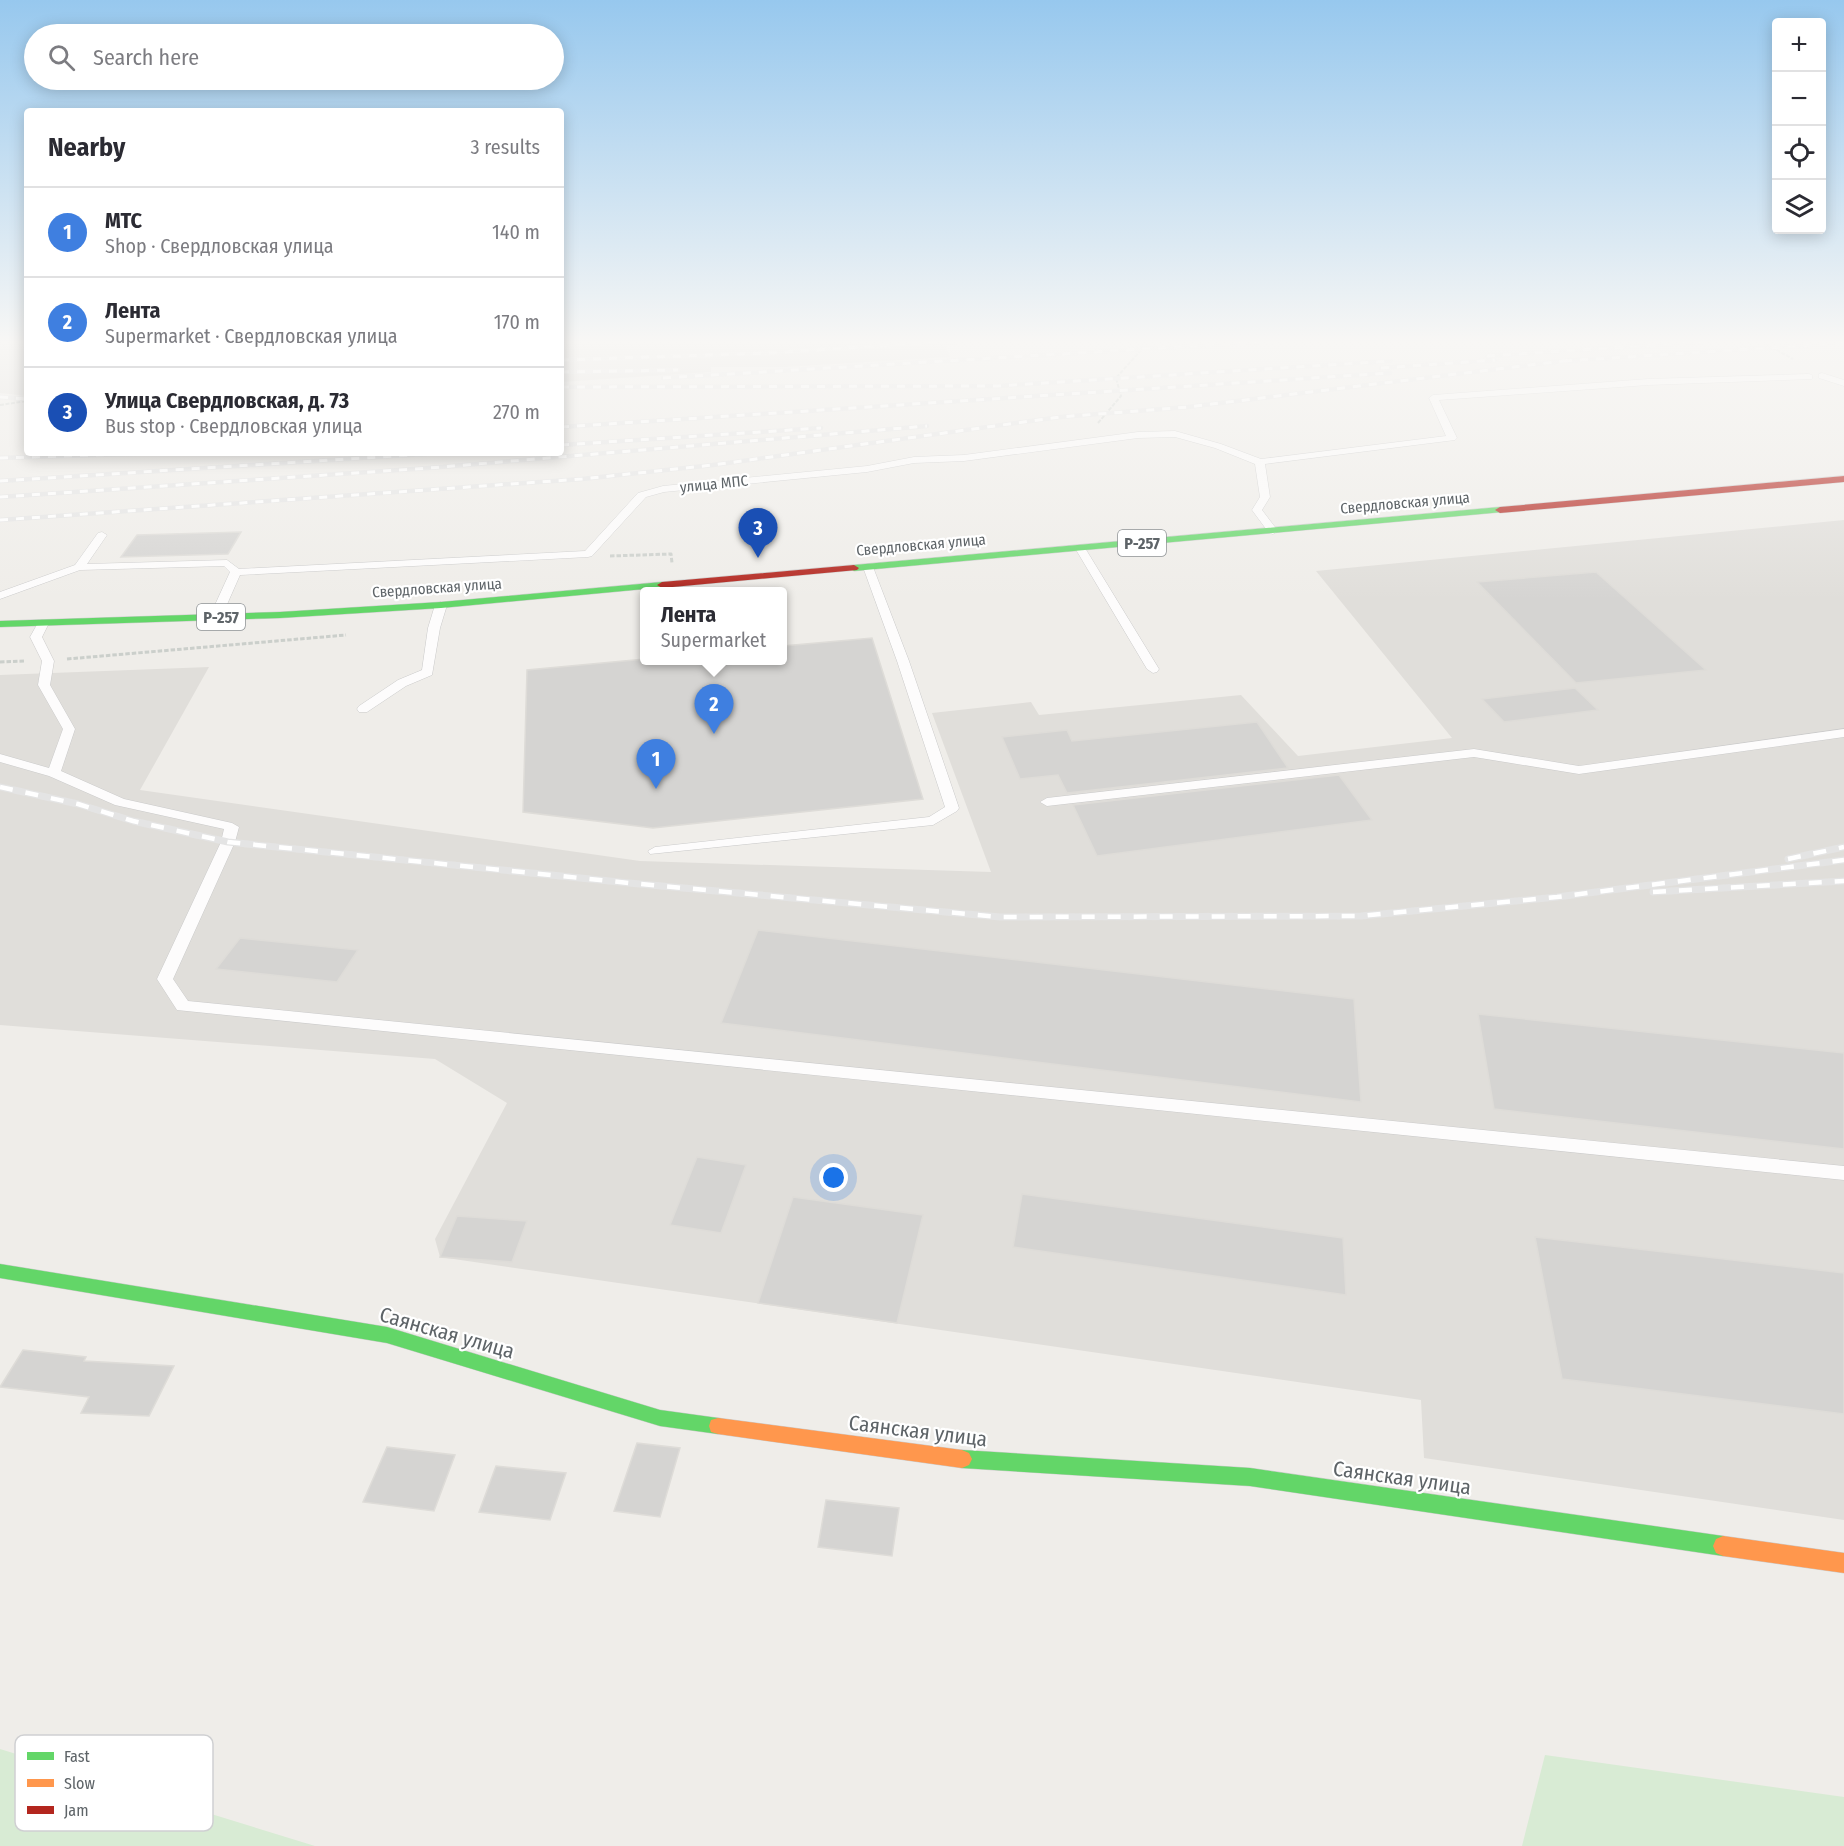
<!DOCTYPE html>
<html lang="en">
<head>
<meta charset="utf-8">
<style>
  body { margin:0; font-family:"Fira Sans Condensed",sans-serif; background:#f2f2f3; color:#2b2b33 }
  .controls { position:absolute; right:18px; top:18px; display:grid; overflow:hidden; border-radius:6px; box-shadow:0 3px 15px #0003 }
  .controls button { width:54px; height:54px; display:grid; place-items:center; padding:0; border:0; border-bottom:2px solid #e1e1e2; background:#fff; color:#2b2b33; font:30px sans-serif }
  .you { position:absolute; left:834px; top:1178px; width:21px; height:21px; margin:-15px; border:4px solid #fff; border-radius:50%; background:#1a73e8; box-shadow:0 0 0 9px #1a73e833 }
  .badge { display:grid; place-items:center; width:39px; height:39px; border-radius:50%; background:#b45309; color:#fff; font-size:20px; font-weight:700 }
  .pin { position:absolute; translate:-50% -50px; filter:drop-shadow(0 2px 3px #0008) }
  .pin::after { content:''; position:absolute; top:32px; width:21px; height:18px; background:inherit; clip-path:polygon(0 0,100% 0,50% 100%) }
  .popup { position:absolute; left:640px; top:587px; width:147px; height:78px; box-sizing:border-box; display:grid; place-content:center; border-radius:6px; background:#fff; filter:drop-shadow(0 2px 4px #0005); font-size:20px; white-space:nowrap; color:#7c7c81 }
  .popup b { font-size:22px; color:#2b2b33 }
  .popup::after { content:''; position:absolute; left:50%; top:100%; margin-left:-12px; border:12px solid transparent; border-top-color:#fff }
  .list { margin:0; padding:0; list-style:none }
  h2 { display:flex; justify-content:space-between; align-items:center; height:78px; margin:0; padding:0 24px; font-size:26px }
  h2 small { font-size:20px; font-weight:400; color:#7c7c81 }
  .list li { display:grid; grid-template-columns:39px 1fr auto; gap:18px; align-items:center; box-sizing:border-box; height:90px; padding:0 24px; border-top:2px solid #e1e1e2 }
  .list b { display:block; font-size:22px; white-space:nowrap }
  .list p { margin:0; font-size:20px; white-space:nowrap; color:#7c7c81 }
  .list em { font-size:20px; font-style:normal; color:#7c7c81 }
  .icon { flex:none; width:33px; height:33px; fill:none; stroke:currentColor; stroke-width:2; stroke-linecap:round; stroke-linejoin:round }
  .map { position:relative; flex:none; width:1844px; height:1846px; overflow:hidden }
  .search { position:absolute; background:#fff; box-shadow:0 3px 15px #0003; left:24px; top:24px; width:540px; height:66px; display:flex; align-items:center; gap:15px; box-sizing:border-box; padding:0 21px; border-radius:33px; color:#7c7c81; font-size:22px }
  .panel { position:absolute; background:#fff; box-shadow:0 3px 15px #0003; left:24px; top:108px; width:540px; height:348px; border-radius:6px }
  .map>svg:first-child { display:block }
  .industrial { fill:#e0deda }
  .green { fill:#d8ebd4 }
  .building { fill:#d5d4d2; stroke:#dedcd8; stroke-width:1.5 }
  .lines { fill:none; stroke-linecap:round; stroke-linejoin:round }
  .lane-casing { stroke:#cacaca; stroke-width:1 }
  .fast-casing { stroke:#cbcbcb; stroke-width:1 }
  .slow-casing { stroke:#cbcbcb; stroke-width:1 }
  .jam-casing { stroke:#cbcbcb; stroke-width:1 }
  .path-far1 { stroke:#cbcfcb; stroke-width:2; stroke-dasharray:4 1.5; stroke-linecap:butt }
  .path { stroke:#cbcfcb; stroke-width:3; stroke-dasharray:4.5 2; stroke-linecap:butt }
  .lane { fill:#fdfcfc; fill-rule:evenodd }
  .fast { fill:#63d668; fill-rule:evenodd }
  .slow { fill:#ff974d; fill-rule:evenodd }
  .jam { fill:#b3261e; fill-rule:evenodd }
  .rail-far1-casing { stroke:#e4e4e4; stroke-width:4.5 }
  .rail-casing { stroke:#e4e4e4; stroke-width:7 }
  .rail-far1 { stroke:#fff; stroke-width:3; stroke-dasharray:8; stroke-linecap:butt }
  .rail { stroke:#fff; stroke-width:4.5; stroke-dasharray:13; stroke-linecap:butt }
  .labels { text-anchor:middle; stroke-width:4.5; stroke-linejoin:round; paint-order:stroke }
  .far-street-label { font-size:15px; fill:#5e6468; stroke:#fff }
  .shield { fill:#fff; stroke:#8e9295; stroke-width:1.5 }
  .shield-label { font-size:16px; font-weight:bold; fill:#5e6468 }
  .near-street-label { font-size:21px; fill:#5e6468; stroke:#fff }
  .key { fill:#fff; stroke:#cfd0d2; stroke-width:1.5 }
  .key-label { font-size:16px; fill:#5e6468 }
</style>
</head>
<body>
<div class="map">
<svg width="1844" height="1846" viewBox="0 0 1844 1846">
  <rect width="100%" height="100%" fill="#efede9"/>
  <path class="industrial" d="M0,342h27v54l-27,-3z
    M561,342h430l-46,3 5,12 -166,10h-73v5l-150,10z
    M1844,520v1000l-420,-62 -3,-58 -981,-143 -5,-18 72,-136 -72,-44 -435,-34v-350l209,-8 -69,123 500,71 351,11 -59,-159 99,-11 8,13 202,-20 57,61 154,-18 -136,-167z"/>
  <path class="green" d="M0,1749l315,97h-315z
    M1545,1755l299,42v49h-322z"/>
  <path class="building" d="M241,532l-13,22 -107,3 16,-22z
    M1596,572l110,98 -130,13 -99,-101z
    M872,638l51,161 -270,29 -130,-16 4,-142 118,-11 138,1v-14z
    M1575,688l23,22 -94,12 -22,-23z
    M1257,722l31,46 -221,25 -9,-18 -38,4 -18,-42 65,-7 5,11z
    M1339,775l33,45 -275,36 -24,-51z
    M758,930l596,69 7,103 -640,-79z
    M240,938l118,12 -21,32 -121,-13z
    M1478,1014l366,39v96l-350,-40z
    M697,1157l49,8 -25,68 -51,-8z
    M1022,1194l321,44 3,57 -333,-48z
    M793,1197l130,18 -26,108 -139,-20z
    M457,1216l70,5 -15,41 -72,-5z
    M1535,1237l309,36v141l-282,-35z
    M23,1350l63,7 -2,4 90,5 -25,50 -68,-3 8,-16 -89,-10z
    M637,1443l43,5 -20,69 -46,-6z
    M387,1447l68,8 -21,56 -71,-9z
    M496,1466l70,7 -16,47 -71,-8z
    M826,1500l73,8 -7,48 -74,-9z"/>
  <g class="lines">
    <g class="lane-casing">
      <path id="lane" d="M1822,373l22,7v6l-25,-8v-4z
        M1809,374l3,1v4l-164,6 -209,15 18,38 -2,2 -190,24 5,33 -8,13 16,21 -5,3 -4,-1 -17,-23 8,-13 -5,-33 -40,-16 -40,-11 -37,1 -174,23 -50,2 -47,9 -203,20 -18,5 -54,59 -4,1 -348,18 -19,43 -6,3 -6,-3 21,-46 -6,-6 -144,4 -80,29v-7l75,-27 23,-32 4,-1 5,3 -20,29 140,-4 12,9 346,-18 53,-58 25,-7 204,-20 47,-9 50,-2 174,-23 37,-1 46,13 40,15 185,-23 -17,-38 4,-3 215,-16z
        M1080,545l5,3 74,121 -2,3 -4,1 -6,-4 -72,-121z
        M868,564l5,3 36,94 50,147 -2,3 -24,14 -283,29 -2,-3 7,-4 274,-30 16,-10 -48,-146 -34,-94z
        M441,602l6,3 -7,23 -8,47 -26,11 -39,26h-8l-2,-3 2,-3 39,-26 24,-10 6,-42 7,-23z
        M43,620l6,3 -7,14 12,24 -4,24 25,44 -14,42 63,28 108,24 7,4 -4,15 -62,137 15,22 1656,165v14l-1667,-170 -20,-31 64,-137 3,-13 -109,-24 -66,-29 -49,-14v-8l49,14 14,-39 -25,-44 4,-24 -12,-24 9,-16z
        M1844,729v8l-265,37 -105,-17 -427,49 -7,-4 7,-4 427,-49 105,17z"/>
    </g>
    <g class="fast-casing">
      <path id="fast" d="M1500,507l3,1v4l-649,59 -5,-3 5,-3z
        M662,582l4,1v4l-225,21 -161,10 -280,9v-6l280,-9 161,-10z
        M0,1264l387,63 273,83 58,8 7,2 2,6 -2,6 -7,2 -58,-8 -273,-83 -387,-65z
        M962,1450l288,18 473,68 7,3 3,7 -3,7 -7,3 -473,-70 -288,-18 -7,-3 -3,-6 3,-6z"/>
    </g>
    <g class="slow-casing">
      <path id="slow" d="M718,1418l244,32 7,3 3,6 -3,6 -7,3 -244,-34 -7,-2 -2,-6 2,-6z
        M1723,1536l121,17v20l-121,-17 -7,-3 -3,-7 3,-7z"/>
    </g>
    <g class="jam-casing">
      <path id="jam" d="M1844,476v6l-344,31 -5,-3 5,-3z
        M854,565l5,3 -2,2 -195,18 -5,-3 5,-3z"/>
    </g>
    <path class="path-far1" d="M1762,342l31,17
      M0,405l27,-4
      M1098,423l23,-27 -5,-18 26,-29 1,-7"/>
    <path class="path" d="M610,556l61,-2 1,9
      M67,659l279,-24
      M0,662l26,-1"/>
    <use href="#lane" class="lane"/>
    <use href="#fast" class="fast"/>
    <use href="#slow" class="slow"/>
    <use href="#jam" class="jam"/>
    <g class="rail-far1-casing">
      <path id="rail-far1" d="M1487,356l215,-14
        M561,360l207,-7 173,-11
        M1564,361l280,-18
        M1381,368l114,-8
        M561,372l117,-2
        M663,378l596,-36
        M561,387l437,-1 393,-25
        M0,397l27,2
        M561,427l829,-54
        M561,445l260,-17
        M0,458l161,-5
        M0,481l441,-28
        M0,497l429,-29 498,-42
        M0,520l582,-41 131,-14 347,-48 128,-10 383,-47"/>
    </g>
    <g class="rail-casing">
      <path id="rail" d="M0,787l78,17 55,17 95,21 401,41 371,34 361,-1 196,-19 287,-37
        M1788,859l56,-12
        M1653,892l191,-11"/>
    </g>
    <use href="#rail-far1" class="rail-far1"/>
    <use href="#rail" class="rail"/>
  </g>
  <linearGradient id="sky" x2="0" y2="1"><stop stop-color="#97c8ee"/><stop offset="0.57" stop-color="#f8f7f5"/><stop offset="1" stop-color="#f8f7f5" stop-opacity="0"/></linearGradient>
  <rect width="1844" height="600" fill="url(#sky)"/>
  <g class="labels">
    <g class="far-street-label">
      <text transform="translate(714 484) rotate(-6)" y="5">улица МПС</text>
      <text transform="translate(1405 503) rotate(-5)" y="5">Свердловская улица</text>
      <text transform="translate(921 545) rotate(-5)" y="5">Свердловская улица</text>
      <text transform="translate(437 588) rotate(-4)" y="5">Свердловская улица</text>
    </g>
    <g class="shield">
      <rect x="1118" y="530" width="48" height="26" rx="4.5"/>
      <rect x="197" y="604" width="48" height="26" rx="4.5"/>
    </g>
    <g class="shield-label">
      <text x="1142" y="549">Р-257</text>
      <text x="221" y="623">Р-257</text>
    </g>
    <g class="near-street-label">
      <text transform="translate(447 1333) rotate(16)" y="7">Саянская улица</text>
      <text transform="translate(918 1431) rotate(7)" y="7">Саянская улица</text>
      <text transform="translate(1402 1478) rotate(8)" y="7">Саянская улица</text>
    </g>
  </g>
  <rect x="15" y="1735" width="198" height="96" rx="9" class="key"/>
  <rect x="27" y="1752" width="27" height="8" fill="#63d668"/>
  <rect x="27" y="1779" width="27" height="8" fill="#ff974d"/>
  <rect x="27" y="1806" width="27" height="8" fill="#b3261e"/>
  <g class="key-label">
    <text x="64" y="1762">Fast</text>
    <text x="64" y="1789">Slow</text>
    <text x="64" y="1816">Jam</text>
  </g>
</svg>
<div class="controls">
<button>+</button>
<button>−</button>
<button><svg class="icon" aria-label="locate" viewBox="0 0 24 24"><circle cx="12" cy="12" r="6"/><path d="M12 2v4M12 18v4M2 12h4M18 12h4"/></svg></button>
<button><svg class="icon" aria-label="layers" viewBox="0 0 24 24"><path d="M12 4l9 5-9 5-9-5zM3 14l9 5 9-5"/></svg></button>
</div>
<div class="you"></div>
<div class="pin badge" style="left:656px;top:789px;background:#3f7fe0">1</div>
<div class="pin badge" style="left:714px;top:734px;background:#3f7fe0">2</div>
<div class="popup"><b>Лента</b>Supermarket</div>
<div class="pin badge" style="left:758px;top:558px;background:#1a4fb4">3</div>
<div class="search"><svg class="icon" aria-label="search" viewBox="0 0 24 24"><circle cx="10" cy="10" r="6"/><path d="M15 15l6 6"/></svg>Search here</div>
<section class="panel">
<h2>Nearby<small>3 results</small></h2>
<ul class="list">
<li><span class="badge" style="background:#3f7fe0">1</span><div><b>МТС</b><p>Shop · Свердловская улица</p></div><em>140 m</em></li>
<li><span class="badge" style="background:#3f7fe0">2</span><div><b>Лента</b><p>Supermarket · Свердловская улица</p></div><em>170 m</em></li>
<li><span class="badge" style="background:#1a4fb4">3</span><div><b>Улица Свердловская, д. 73</b><p>Bus stop · Свердловская улица</p></div><em>270 m</em></li>
</ul>
</section>
</div>
</body>
</html>
